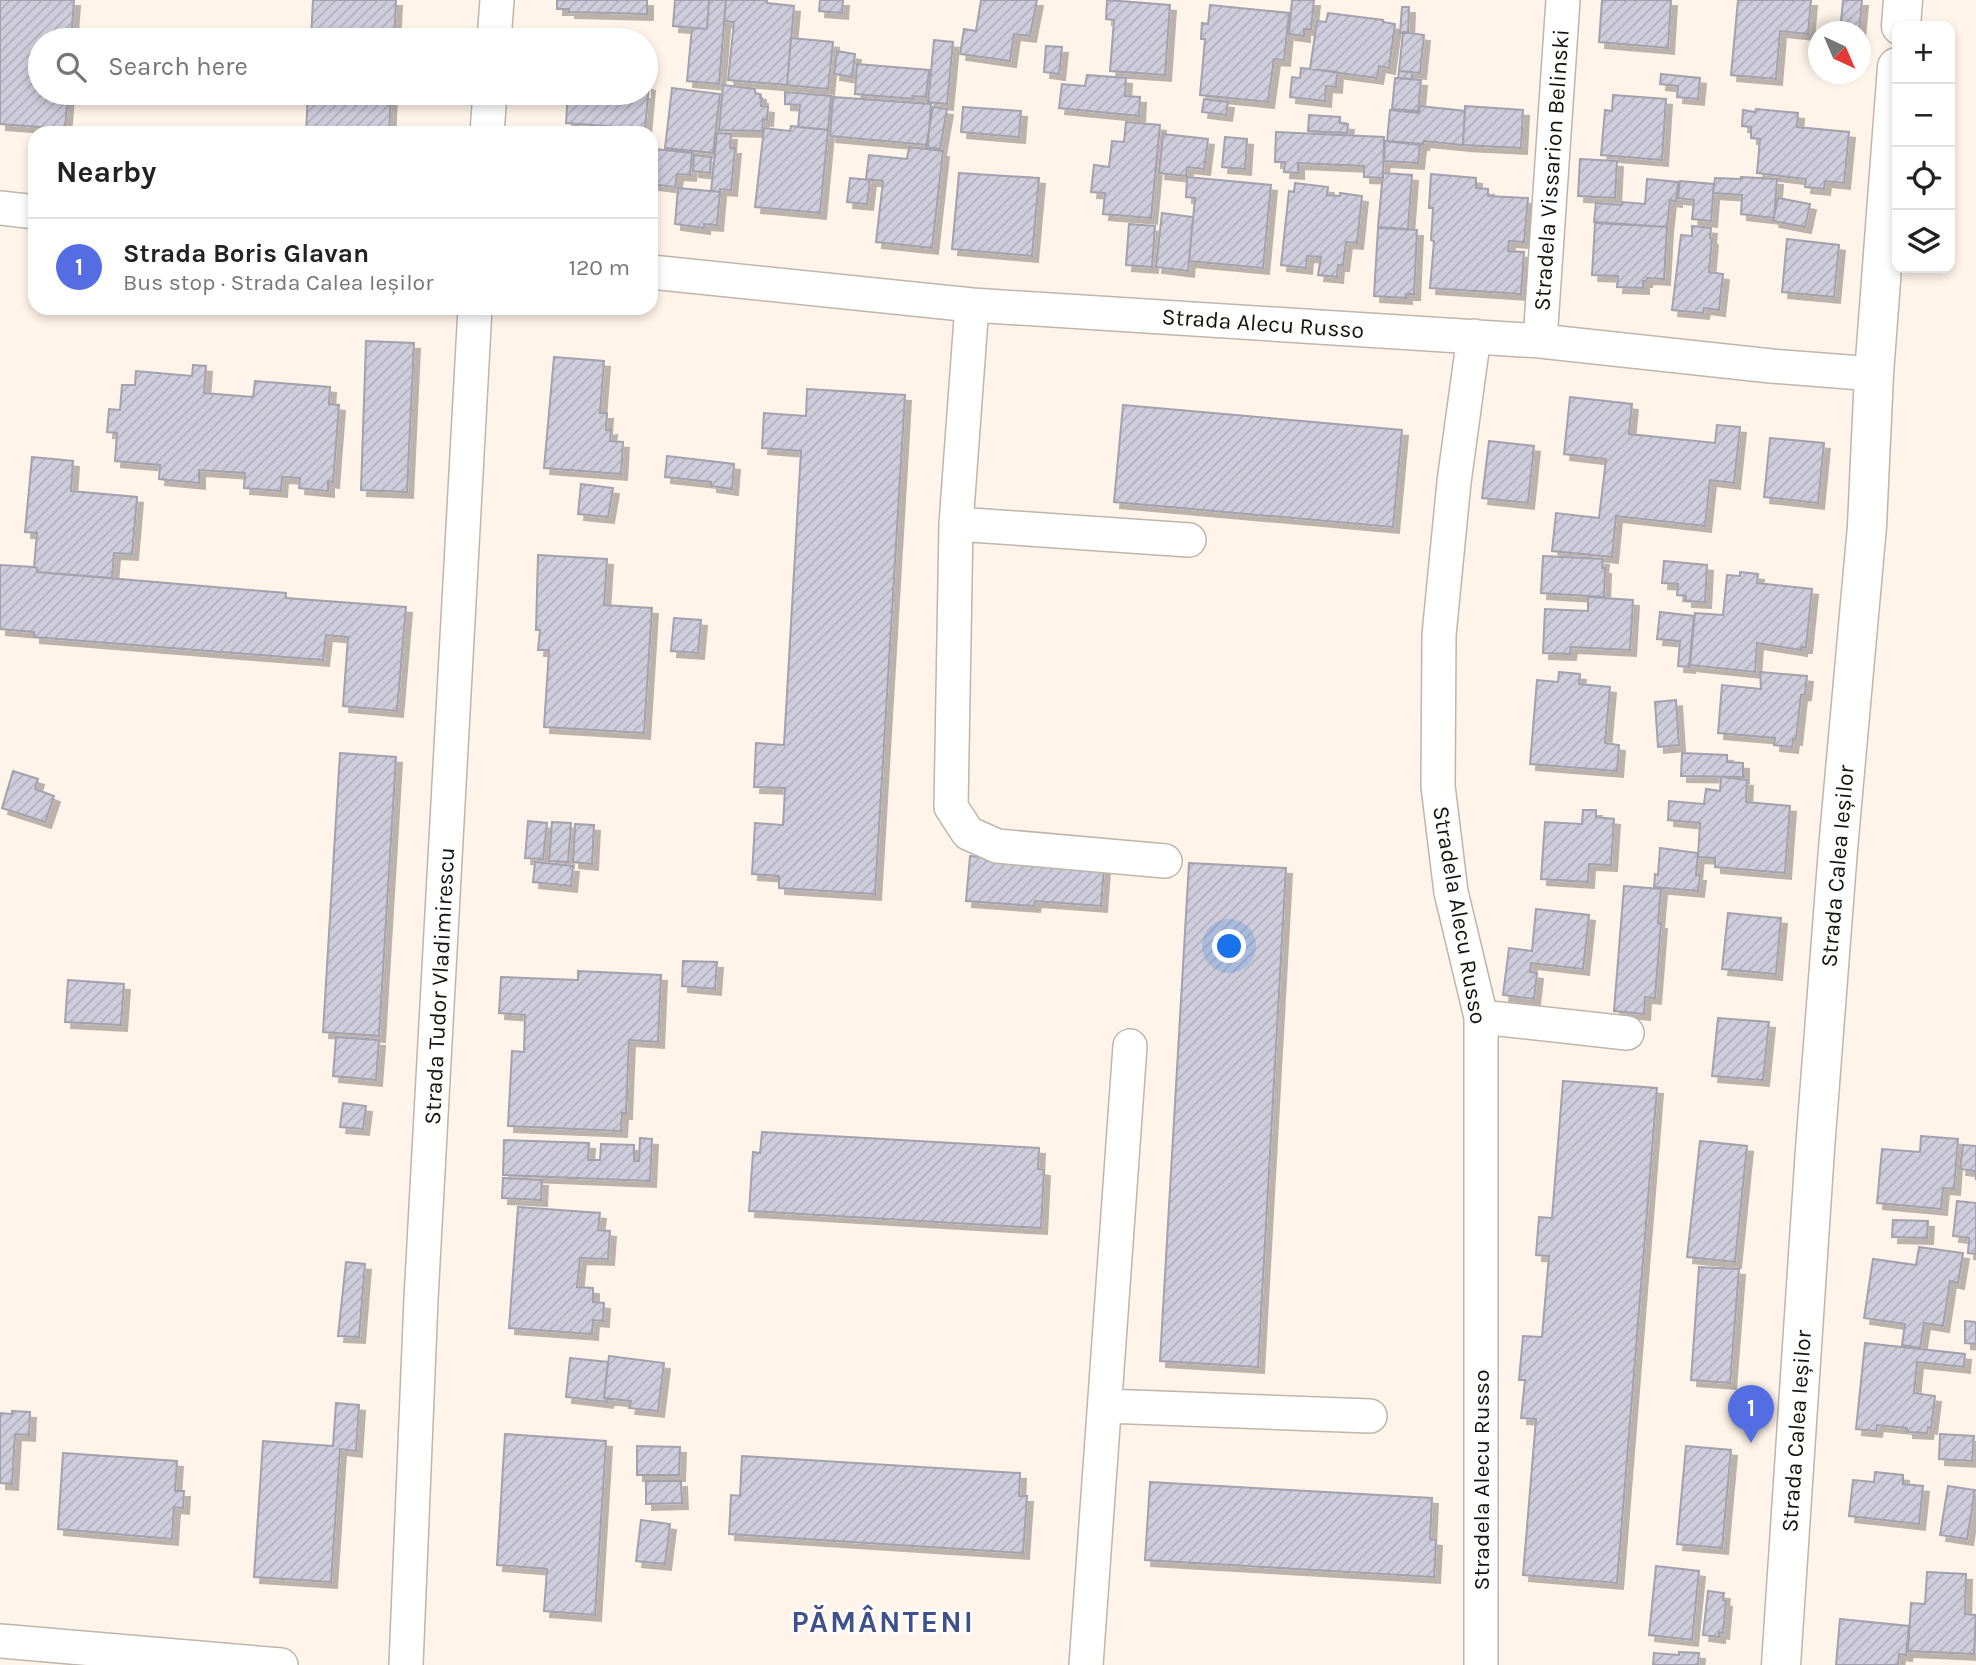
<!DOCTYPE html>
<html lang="en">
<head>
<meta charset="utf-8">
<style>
  body { margin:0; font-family:Karla,sans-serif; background:#f2f2f2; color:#222 }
  .controls { position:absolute; right:21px; top:21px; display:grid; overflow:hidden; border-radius:14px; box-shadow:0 4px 10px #0003 }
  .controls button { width:63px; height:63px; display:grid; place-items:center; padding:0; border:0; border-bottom:2px solid #e0e0e0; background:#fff; color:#222; font:35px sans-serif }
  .compass { position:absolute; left:1808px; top:21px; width:63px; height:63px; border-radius:50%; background:#fff; box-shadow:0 4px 10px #0003; rotate:136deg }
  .you { position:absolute; left:1230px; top:947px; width:24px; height:24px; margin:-18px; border:5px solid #fff; border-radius:50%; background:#1a73e8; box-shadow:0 0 0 10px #1a73e833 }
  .badge { display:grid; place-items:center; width:46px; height:46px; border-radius:50%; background:#556de3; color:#fff; font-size:23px; font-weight:700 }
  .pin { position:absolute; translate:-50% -58px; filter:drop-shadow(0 2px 4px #0008) }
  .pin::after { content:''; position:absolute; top:37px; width:24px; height:21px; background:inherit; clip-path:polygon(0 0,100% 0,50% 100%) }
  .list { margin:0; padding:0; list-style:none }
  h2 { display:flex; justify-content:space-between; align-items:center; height:91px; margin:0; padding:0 28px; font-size:30px }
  h2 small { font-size:23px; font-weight:400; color:#767676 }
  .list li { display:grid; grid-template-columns:46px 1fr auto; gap:21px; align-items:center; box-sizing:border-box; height:98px; padding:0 28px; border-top:2px solid #e0e0e0 }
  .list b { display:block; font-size:26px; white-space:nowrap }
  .list p { margin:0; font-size:23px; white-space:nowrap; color:#767676 }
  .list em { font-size:23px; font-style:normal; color:#767676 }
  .icon { flex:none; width:38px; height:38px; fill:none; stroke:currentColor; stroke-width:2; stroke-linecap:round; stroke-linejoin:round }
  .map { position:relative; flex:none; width:1976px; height:1665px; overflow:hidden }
  .search { position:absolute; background:#fff; box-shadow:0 4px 10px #0003; left:28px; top:28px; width:630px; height:77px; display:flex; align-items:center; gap:18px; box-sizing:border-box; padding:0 24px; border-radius:38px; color:#767676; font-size:26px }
  .panel { position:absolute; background:#fff; box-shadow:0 4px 10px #0003; left:28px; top:126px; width:630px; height:189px; border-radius:21px }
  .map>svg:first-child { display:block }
  .building { fill:url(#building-hatch); stroke:#a3a1ae; stroke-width:2; filter:url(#shadow) }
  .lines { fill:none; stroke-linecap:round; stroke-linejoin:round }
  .minor-casing { stroke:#bfb5ab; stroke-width:36 }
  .tertiary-casing { stroke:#bfb5ab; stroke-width:41 }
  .minor { stroke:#fff; stroke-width:33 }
  .tertiary { stroke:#fff; stroke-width:38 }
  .labels { text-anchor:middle; stroke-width:5; stroke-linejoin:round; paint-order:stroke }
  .street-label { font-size:23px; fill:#17130f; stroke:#fff }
  .district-label { font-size:30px; font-weight:bold; letter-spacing:2px; fill:#40508b; stroke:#fff }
</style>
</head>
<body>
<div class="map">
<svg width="1976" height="1665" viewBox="0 0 1976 1665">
  <defs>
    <pattern id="building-hatch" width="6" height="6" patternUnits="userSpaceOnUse" patternTransform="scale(1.75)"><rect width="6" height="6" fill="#cfcddb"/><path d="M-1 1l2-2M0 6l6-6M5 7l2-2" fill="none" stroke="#b1afbb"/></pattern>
    <filter id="shadow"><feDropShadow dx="6" dy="6" stdDeviation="0" flood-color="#0004"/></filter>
  </defs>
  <rect width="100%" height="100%" fill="#fff4e9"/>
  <path class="building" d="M0,0h74l-3,40h-31v53h28l-3,36 -65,-5z
    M313,0h83l-2,40h-83z
    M557,0h90v14l-78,-2v-3h-12z
    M675,0h34l-2,29 -34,-3z
    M709,0h17l-7,84 -32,-3 5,-53 15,1z
    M726,0h41v3l27,3 -7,79 -59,-5 6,-58 -10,-1z
    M820,0h23l-1,13 -23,-2z
    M981,0h56l-7,36 -16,-2 -4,27 -50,-7 4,-25 12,2z
    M1107,0l63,5 -5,70 -55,-4 4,-51 -8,-1z
    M1292,0h22l-3,29h-7v7l-15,-2z
    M1602,0h69l-3,48 -69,-6z
    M1738,0h73l-3,34 -28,-3 -4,48 -45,-4z
    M1843,0h19l-3,32h-19z
    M1210,5l79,8 -5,47 -10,-1 -6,43 -68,-7 5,-56h-4l1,-16 6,1z
    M1402,7h7l-1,26h-8z
    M1328,13l55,7v2l12,2 -6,44 -10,-2 -2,12 -67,-9 7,-48 9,1z
    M1403,32l21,3 -4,38 -21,-2z
    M791,38l42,4 -5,47 -41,-4z
    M934,40l19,2 -6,62 -19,-2z
    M1046,46l16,1 -3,27 -15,-2z
    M837,51l18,3 -3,23 -18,-3z
    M857,64l72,6 -3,27 -13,-1 1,3 -59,-5z
    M1301,68l36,4 -1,15 -10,-1 -1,15 -35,-4 2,-20 8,1z
    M1399,71l13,1v7l-14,-1z
    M1661,74l39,4 -2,21 -21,-2 1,-11 -18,-2z
    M1087,75l39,3 -1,18 15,1 -1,19 -80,-8 3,-24 23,2z
    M1395,78l26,2 -3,31 -26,-2z
    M646,84l3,1 -4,44 -79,-6 2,-30h78z
    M723,85l32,4v4l5,1v4h2l-1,8 7,1 -1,13 -4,-1 -1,12 -43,-1z
    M672,88l48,6 -7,59 -48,-5z
    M785,92l46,4 -3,34 -30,-3 2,-22 -15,-1z
    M308,93h83l-2,40h-83z
    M1613,95l53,4 -4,61 -61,-5 4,-45 7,1z
    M833,97l98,7 -3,41 -98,-9z
    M1204,99l24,3 -2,13 -24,-3z
    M1420,106l45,5 -2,34 -39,-4 -1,3 -36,-3 3,-31 29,3z
    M1465,106l58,4 -2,38 -58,-3z
    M933,107l14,2 -7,40 -14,-2z
    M963,107l58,4 -2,26 -58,-5z
    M1756,109l42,4 -1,14 52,5 -5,51 -19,-2 -1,8 -19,-2 1,-8 -49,-6 3,-34 -9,-1v-11l-9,-1 1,-16 12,2z
    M1309,115l31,2v6l8,1 -1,9 -39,-2z
    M1126,122l34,3 -9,93 -48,-4 2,-21 -14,-1 3,-27 15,2 3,-26 12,1z
    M791,126l37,4 -8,83 -65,-6 9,-79 26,3z
    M1276,132l108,5 -1,41 -19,-1v-11l-66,-3v10l-14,-1 1,-10h-10z
    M717,133l14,1 -1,14h5l-4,42 -11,-1v3h-9z
    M1163,134l45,5 -4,30 -17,-2 -1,9 -27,-3z
    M1225,137l22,2 -2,30 -23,-2z
    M1385,141l35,4 -2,18 -34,-2z
    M909,147l34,4 -11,97 -56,-6 7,-61 -17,-2 3,-24 38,4z
    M655,149l37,4 -2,22 -13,-1 -2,13 -23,-3z
    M694,155l17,2 -1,16 -17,-2z
    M1580,159l37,2 -2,37 -37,-2z
    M959,173l80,5 -7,78 -80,-7z
    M1383,173l29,2 -4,54 -30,-2z
    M1431,174l45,4v10l12,1v7l40,2 -4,44 -15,-1 -1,10 16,1 -3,42 -91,-6 4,-47 -3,-1 2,-32h-4z
    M1187,177l84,8 -8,83 -74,-7 6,-63 -9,-1z
    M1741,177l36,2 -3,39 -33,-4 1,-19 -29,-2 2,-15 26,1z
    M850,178l20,2 -3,24 -20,-2z
    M1647,179l31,3 -2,19 -6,-1 -3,27 -73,-5 2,-19 25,2 1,-3 23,2z
    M1680,181l34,3 -3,37 -19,-2 2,-19 -16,-2z
    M1295,183l33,4 -1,8 13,1v-3l22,3 -5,47 -11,-1 -3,23h-5l-1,12 -19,-2 3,-18 -14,-1 -1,12 -25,-3 8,-74 5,1z
    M678,188l42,4 -3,33 -13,-1v4l-29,-4z
    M1778,198l32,6 -5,23 -32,-6z
    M1162,213l31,4 -5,54 -32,-4z
    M1595,223l72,4 -3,52 -17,-1 -1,3h-3v7l-26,-1 1,-11 -26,-1z
    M1129,224l26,2 -3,41 -26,-2z
    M1692,226l19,2 -1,10 2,1 -3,33 14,2 -4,36 -15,-2 -1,5 -31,-3 9,-75 11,1z
    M1378,228l39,2 -3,64h-8v4l-32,-2z
    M1787,239l52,6 -5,52 -52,-5z
    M366,341l48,2 -7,149 -46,-2z
    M554,357l50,4 -4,52h7l-1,17 5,-1 -1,12 13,1 -2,32 -77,-6z
    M193,365l13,1 -2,27 49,4 2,-16 75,6 -1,17 10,1 -6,77 -5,-1v10l-29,-3 1,-10 -18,-1 -1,14 -37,-3 1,-15 -46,-3v13l-40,-4 1,-14 -45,-4 2,-28 -10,-1 2,-23 11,1 2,-25h13l1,-14 56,5z
    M807,389l98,6 -30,499 -96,-6v-12l-27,-2 3,-51 28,2 2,-37 -31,-1 2,-44 28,2 17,-294 -39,-3 2,-35 42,3z
    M1570,397l62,7 -3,30 86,9 2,-18 23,2 -6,56 -24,-3 -5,46 -89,-10 -4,41 -60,-6 4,-38 43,5 7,-59 -42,-5z
    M1123,405l279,25 -9,97 -279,-25z
    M1770,438l54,5 -6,60 -54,-6z
    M1489,441l45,5 -6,57 -46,-5z
    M667,456l67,8 -2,25 -21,-3v-4l-46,-5z
    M32,457l41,4 -2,30 66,6 -5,57 -18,-1 -2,25 -75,-6v-4l-3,-1 3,-34 -12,-1z
    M581,484l32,4 -5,29 -30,-3z
    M538,555l69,4 -3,46 48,3 -8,125 -100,-6 5,-77h-11l2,-20h-4z
    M1543,556l60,3 -1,9h3l-1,29 -63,-4z
    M1664,561l43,4 -2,37 -19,-1v-5l-9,-1 1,-11 -16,-1z
    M0,565l34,2 3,1v4l249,21v5l120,9 -9,104 -54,-5 5,-69 -22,-2 -3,25 -289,-23v-5l-34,-3z
    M1740,572l18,2 -1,9 55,6 -6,58h-5v3l-44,-7 -2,29 -65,-7 5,-52 28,2 4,-40 13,1z
    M1588,597l45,3 -3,50 -59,-3 -1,7 -27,-1 2,-44 43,2z
    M1660,612l34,4 -5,51 -11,-1 2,-25 -23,-2z
    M674,618l27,2 -3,33 -27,-2z
    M1559,672l21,2 -1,10 31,3 -5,56 14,2 -2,26 -87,-7 7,-84 21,2z
    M1760,672l47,4 -2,18 -4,1 -5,44h-3l-1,8 -18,-2 1,-7 -57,-5 4,-48 39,4z
    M1676,700l3,45 -21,2 -3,-45z
    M340,753l56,4 -17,279 -56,-4z
    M1682,753l45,2v7l16,1v14l-62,-1z
    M13,771l25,8 -3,10 19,7 -9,26 -43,-14z
    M1721,777l26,3 -1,22 44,4 -5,67 -70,-6v-9l-17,-1 2,-34 -32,-3 1,-19 35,3 2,-15 14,2z
    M1583,810h13v7l18,2 -3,46 -22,-1 -1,18 -47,-3 4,-57 37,2z
    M528,821l19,2 -4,36 -18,-1z
    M552,822l19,1 -3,39 -19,-1z
    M575,824l19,1 -2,39 -19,-2z
    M1660,848l38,5 -2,22h4l-2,16 -44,-4 1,-13 3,1z
    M970,856l134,11 -3,39 -66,-5 -1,5 -68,-5z
    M535,862l38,4 -2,20 -38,-4z
    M1189,863l97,5 -28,499 -98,-6z
    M1624,886l37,3 -3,34h3l-6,75 -10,-1 -1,17 -30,-3z
    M1536,909l53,6 -6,54 -52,-6 -1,9 7,1 -3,26 -31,-4 6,-47 23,3z
    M1728,913l53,5 -5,56 -54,-5z
    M683,961l34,1 -2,27 -33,-3z
    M578,971l83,4 -3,67 -29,-2 -3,73h-4l-1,18 -113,-5 4,-75 12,1 1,-37 -26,-2 2,-36 77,3z
    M68,980l56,4 -3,41 -56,-3z
    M1718,1018l51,4 -6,58 -51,-4z
    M336,1037l43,3 -3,40 -43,-4z
    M1563,1081l94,7 -40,495 -94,-8 13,-156 -15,-1 4,-38h-6l4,-44 19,1 7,-81 -13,-1 3,-38 13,1z
    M343,1103l23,3 -3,23 -23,-2z
    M762,1132l277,16 -1,21 6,1 -3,58 -292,-17 4,-59 7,1z
    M1921,1136l37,3 -4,50 -11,-1 -2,21 -64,-6 5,-54 38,3z
    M640,1138l12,1 -2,42 -147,-6 1,-35 85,3 -1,17h12l1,-16 33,1v16h5z
    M1700,1141l47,5 -12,116 -48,-5z
    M1963,1145l13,1v34l-1,-9 -15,-2z
    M503,1178l39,2 -1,20 -39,-2z
    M1957,1201l19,2v51l-8,-1 1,-15 -16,-2z
    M518,1207l82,6 -2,17 12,1 -2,28 -28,-1 -3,29 16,1v14l11,1 -1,18 -10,-1 -1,14 -83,-6z
    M1893,1220l35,1 -1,17 -35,-1z
    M1919,1247l44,6 -5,30 -8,-2 -7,45 -19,-3 -4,25 -18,-3 3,-21 -41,-6 9,-59 43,6z
    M346,1262l19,2 -6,73 -21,-1z
    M1699,1267l40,2 -9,114 -39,-3z
    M1965,1321l11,1v22l-11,-1z
    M1865,1343l100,11 -1,13 -47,-5 -3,31 21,3 -4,32 -3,-1 -1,6 -20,-1v-4l-30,-3 -1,6 -20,-2z
    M609,1356l55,7 -6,48 -29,-3 2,-7 -27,-3z
    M570,1358l38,4 -4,36h4l-1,4 -41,-5z
    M336,1403l23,2 -3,46 -16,-2 -9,133 -77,-5 9,-136 70,5z
    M12,1411l18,1 -1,23 -14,-1 -3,50 -12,-1v-70l12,1z
    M505,1434l101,7 -11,174 -51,-4 3,-42 -50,-4z
    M1940,1434l34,2 -2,25 -33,-2z
    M637,1446l43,1 -1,28h-42z
    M1686,1446l45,4 -9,98 -45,-4z
    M63,1453l114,8 -2,30h9l-1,17 -9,-1 -2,32 -114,-10z
    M742,1456l278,17 -1,23h8l-4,57 -294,-19 2,-39 9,1z
    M1875,1472l28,3v9l20,2 -4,38 -70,-8 4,-36 21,2z
    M646,1481h35l1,22 -36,1z
    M1150,1482l282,16 -2,41 6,1 -2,37 -289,-17z
    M1948,1486l27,4 -8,49 -27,-4z
    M641,1520l29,4 -5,40 -29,-3z
    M1656,1566l43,5 -7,69 -43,-5z
    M1927,1572l39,2 -1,40 11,1 -2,39 -66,-3 3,-48 14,1z
    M1708,1591l16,2 -1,7 3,1 -3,32 -4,-1v5l-16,-2z
    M1840,1619l69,7 -3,29 -7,-1 -1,11h-62z
    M1679,1652l20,1 -1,12h-45l1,-12 25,2z"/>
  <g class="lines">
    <g class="minor-casing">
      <path id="minor" d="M494,40l3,-40
        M487,133l3,-40
        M0,208l35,4
        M651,272l321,33 568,36 231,25 103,8
        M972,305l-16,219 -5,283 17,26 29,13 168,15
        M1474,336l-20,146 -15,153 -1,151 13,106 30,125v648
        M1540,341l23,-341
        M956,524l233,16
        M1481,1017l146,16
        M1106,1406l264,10
        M0,1641l281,24
        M406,1665l15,-366 54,-991
        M1086,1665l44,-619"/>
    </g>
    <g class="tertiary-casing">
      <path id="tertiary" d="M1901,26l2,-26
        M1781,1665l34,-516 23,-300 29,-323 7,-152 23,-307"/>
    </g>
    <use href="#minor" class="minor"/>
    <use href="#tertiary" class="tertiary"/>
  </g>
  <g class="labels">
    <g class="street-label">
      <text transform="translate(1551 170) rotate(-86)" y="8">Stradela Vissarion Belinski</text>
      <text transform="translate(1263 323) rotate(4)" y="8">Strada Alecu Russo</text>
      <text transform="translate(1837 866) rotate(-85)" y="8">Strada Calea Ieșilor</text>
      <text transform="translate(1460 915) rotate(80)" y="8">Stradela Alecu Russo</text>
      <text transform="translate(439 986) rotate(-87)" y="8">Strada Tudor Vladimirescu</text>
      <text transform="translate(1796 1431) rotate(-86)" y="8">Strada Calea Ieșilor</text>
      <text transform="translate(1481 1480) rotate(-90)" y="8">Stradela Alecu Russo</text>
    </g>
    <g class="district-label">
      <text x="883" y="1632">PĂMÂNTENI</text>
    </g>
  </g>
</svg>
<div class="controls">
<button>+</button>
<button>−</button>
<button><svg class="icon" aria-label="locate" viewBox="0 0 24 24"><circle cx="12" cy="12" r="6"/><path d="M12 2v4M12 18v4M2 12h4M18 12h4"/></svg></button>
<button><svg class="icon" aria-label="layers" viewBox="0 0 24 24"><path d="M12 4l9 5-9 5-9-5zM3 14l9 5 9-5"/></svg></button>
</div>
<svg class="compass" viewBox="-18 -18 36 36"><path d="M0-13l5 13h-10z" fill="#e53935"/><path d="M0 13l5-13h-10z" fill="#767676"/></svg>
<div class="you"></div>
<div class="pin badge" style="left:1751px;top:1443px">1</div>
<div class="search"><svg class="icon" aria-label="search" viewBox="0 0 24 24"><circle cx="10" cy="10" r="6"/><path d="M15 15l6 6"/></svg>Search here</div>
<section class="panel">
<h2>Nearby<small></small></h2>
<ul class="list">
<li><span class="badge">1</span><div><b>Strada Boris Glavan</b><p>Bus stop · Strada Calea Ieșilor</p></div><em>120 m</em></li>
</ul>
</section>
</div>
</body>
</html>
